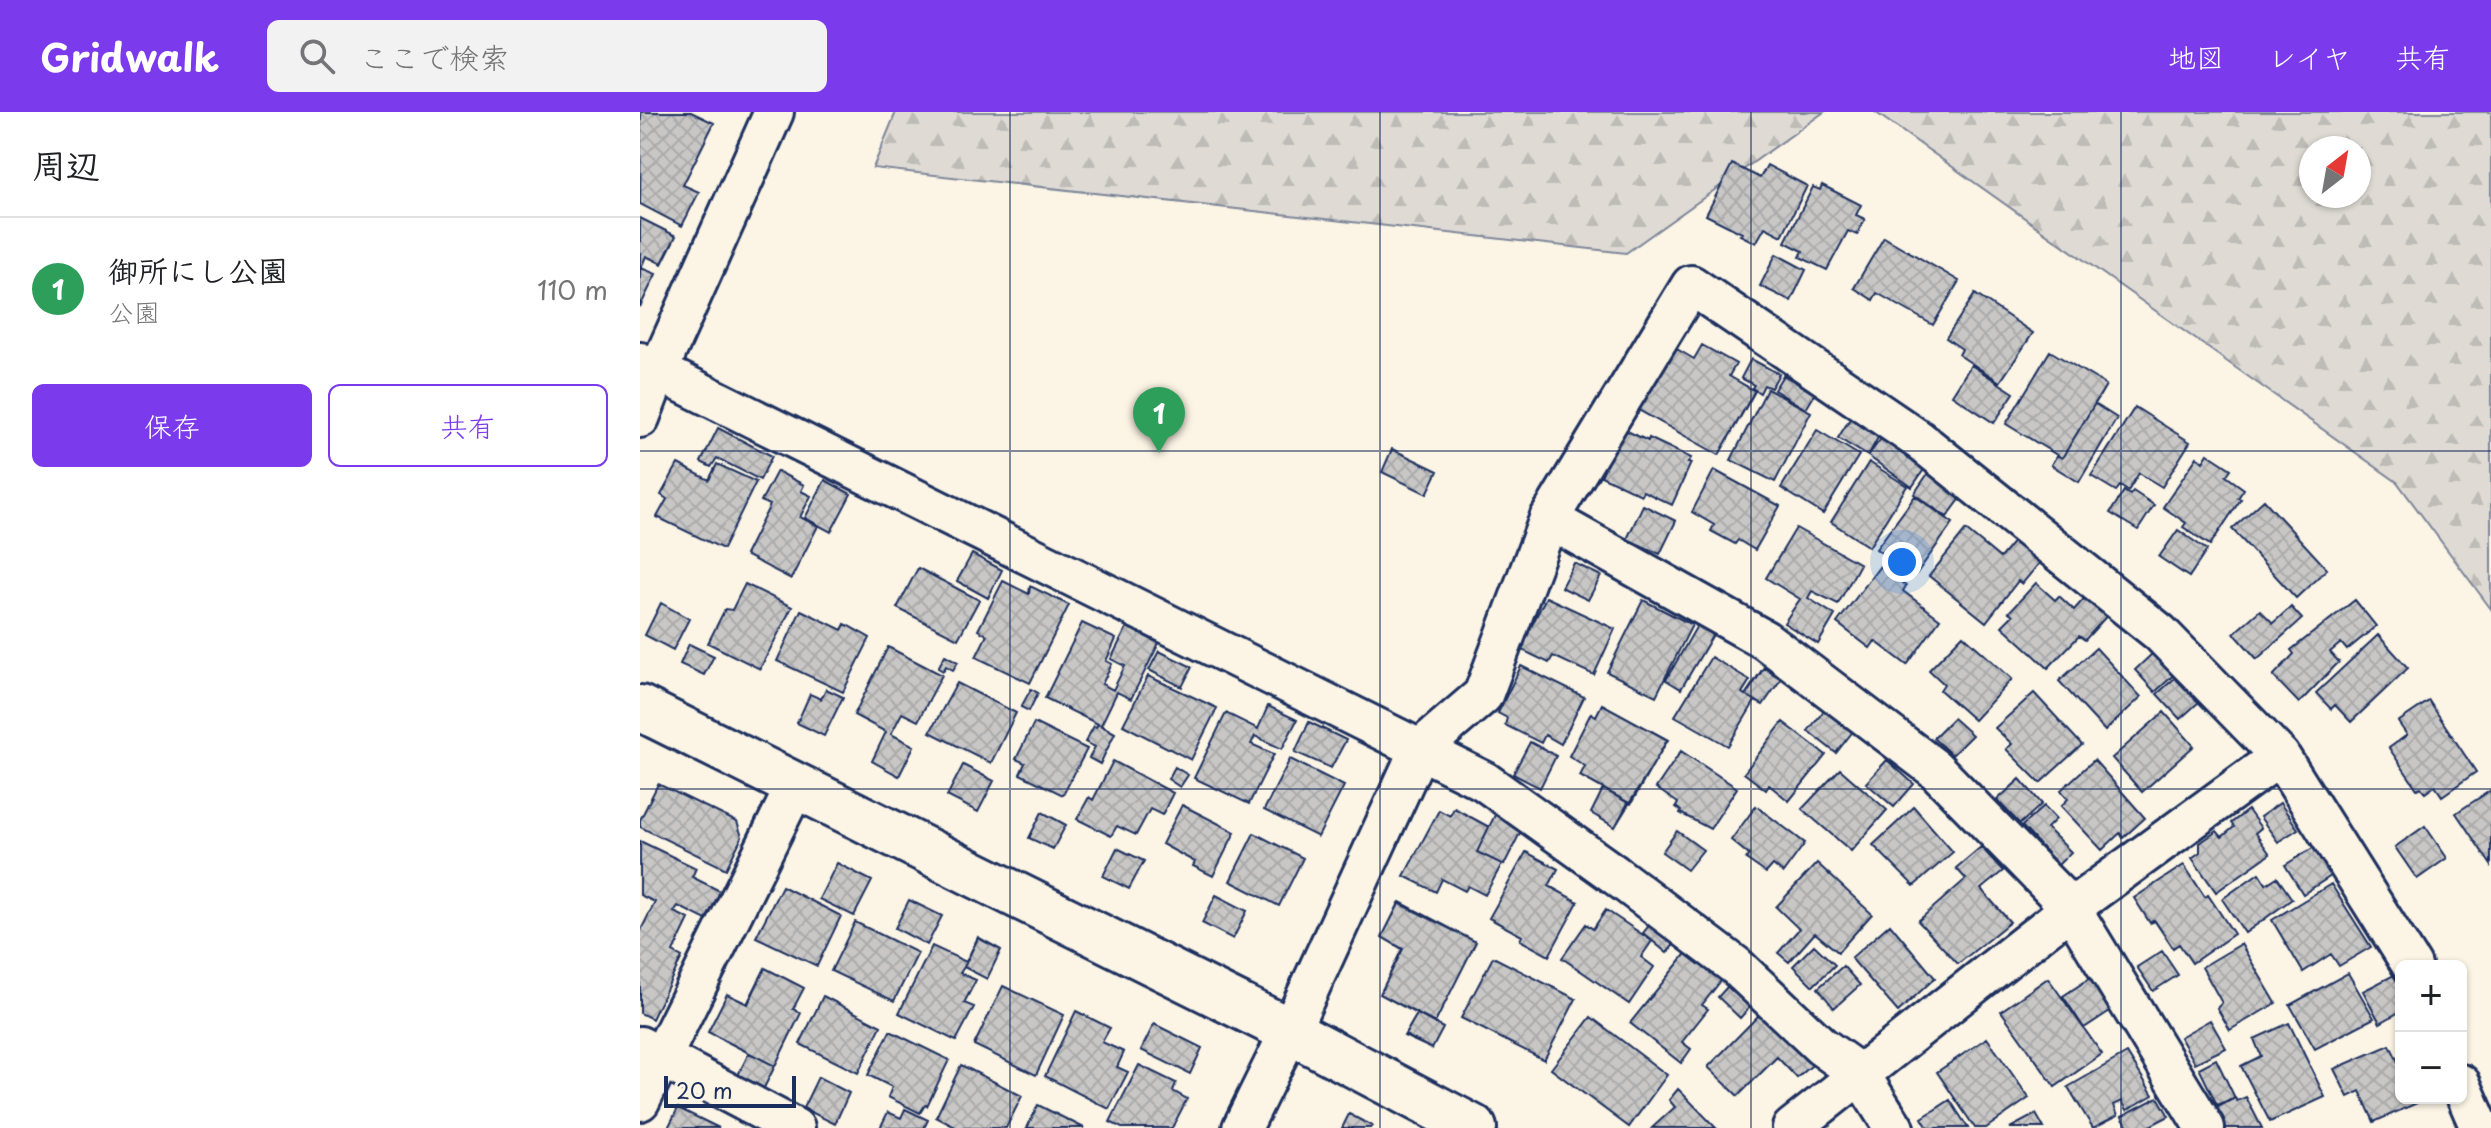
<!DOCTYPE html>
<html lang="ja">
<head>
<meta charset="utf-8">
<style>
  body { margin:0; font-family:"Playpen Sans","Klee One",sans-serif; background:#f2f2f2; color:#202124 }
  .controls { position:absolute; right:24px; bottom:24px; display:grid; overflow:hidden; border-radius:12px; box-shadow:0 2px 6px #0004 }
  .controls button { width:72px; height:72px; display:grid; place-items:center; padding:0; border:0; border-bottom:2px solid #e0e0e0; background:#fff; color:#202124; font:40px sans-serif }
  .compass { position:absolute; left:1659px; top:24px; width:72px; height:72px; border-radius:50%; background:#fff; box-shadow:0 2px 6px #0004; rotate:31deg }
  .scale { position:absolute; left:24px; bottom:20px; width:132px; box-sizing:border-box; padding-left:8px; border:4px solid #1b2f5e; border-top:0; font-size:22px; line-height:28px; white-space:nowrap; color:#1b2f5e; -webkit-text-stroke:6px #fcf5e5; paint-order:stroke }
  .you { position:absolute; left:1262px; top:450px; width:28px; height:28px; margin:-20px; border:6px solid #fff; border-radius:50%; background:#1a73e8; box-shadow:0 0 0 12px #1a73e833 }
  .badge { display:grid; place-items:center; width:52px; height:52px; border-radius:50%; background:#7c3aed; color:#fff; font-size:26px; font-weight:700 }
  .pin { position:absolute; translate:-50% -66px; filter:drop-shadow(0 2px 4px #0008) }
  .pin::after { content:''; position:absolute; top:42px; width:28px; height:24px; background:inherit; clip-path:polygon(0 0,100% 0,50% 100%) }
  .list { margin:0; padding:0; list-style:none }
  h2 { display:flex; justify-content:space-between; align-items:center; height:104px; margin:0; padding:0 32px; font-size:34px }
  h2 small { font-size:26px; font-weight:400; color:#757577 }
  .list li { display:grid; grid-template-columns:52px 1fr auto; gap:24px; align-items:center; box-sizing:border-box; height:144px; padding:0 32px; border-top:2px solid #e0e0e0 }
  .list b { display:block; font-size:30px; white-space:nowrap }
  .list p { margin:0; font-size:26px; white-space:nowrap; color:#757577 }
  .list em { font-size:26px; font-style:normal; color:#757577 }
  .actions { display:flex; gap:16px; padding:24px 32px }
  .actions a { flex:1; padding:18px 0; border:2px solid #7c3aed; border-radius:12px; text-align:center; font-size:28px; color:#7c3aed }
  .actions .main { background:#7c3aed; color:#fff }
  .icon { flex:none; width:44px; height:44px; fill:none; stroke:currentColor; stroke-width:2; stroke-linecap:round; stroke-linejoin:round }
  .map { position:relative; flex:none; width:1851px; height:1016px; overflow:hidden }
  header { display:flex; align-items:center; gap:48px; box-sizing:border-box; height:112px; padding:0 40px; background:#7c3aed; color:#fff }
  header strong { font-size:38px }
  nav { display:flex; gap:44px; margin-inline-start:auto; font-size:28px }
  .search { width:560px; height:72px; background:#f2f2f2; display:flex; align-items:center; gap:20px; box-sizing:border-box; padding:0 28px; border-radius:12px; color:#757577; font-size:30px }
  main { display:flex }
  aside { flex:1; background:#fff }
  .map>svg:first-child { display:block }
  .forest { fill:url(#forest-firs); stroke:#7d8599; stroke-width:2; fill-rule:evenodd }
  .building { fill:url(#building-cross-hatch); stroke:#1b2f5e; stroke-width:2 }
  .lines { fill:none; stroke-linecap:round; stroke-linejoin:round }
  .minor-casing { stroke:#1b2f5e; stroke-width:44 }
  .tertiary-casing { stroke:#1b2f5e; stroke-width:50 }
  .minor { stroke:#fcf5e5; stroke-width:38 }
  .tertiary { stroke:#fcf5e5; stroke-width:44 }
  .grid { fill:none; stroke:#1b2f5e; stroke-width:2; stroke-opacity:0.55 }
</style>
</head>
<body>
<header>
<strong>Gridwalk</strong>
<div class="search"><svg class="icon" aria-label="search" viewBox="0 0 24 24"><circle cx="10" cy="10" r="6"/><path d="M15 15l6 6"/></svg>ここで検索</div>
<nav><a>地図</a><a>レイヤ</a><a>共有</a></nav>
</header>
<main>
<aside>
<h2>周辺<small></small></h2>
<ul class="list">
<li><span class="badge" style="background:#2e9e5b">1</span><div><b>御所にし公園</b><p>公園</p></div><em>110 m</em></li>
</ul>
<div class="actions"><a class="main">保存</a><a>共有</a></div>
</aside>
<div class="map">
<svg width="1851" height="1016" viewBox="0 0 1851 1016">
  <defs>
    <pattern id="forest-firs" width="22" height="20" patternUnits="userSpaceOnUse" patternTransform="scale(2)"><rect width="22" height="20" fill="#dfdbd4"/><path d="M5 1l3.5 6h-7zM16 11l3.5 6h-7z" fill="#bfbcb8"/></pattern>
    <pattern id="building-cross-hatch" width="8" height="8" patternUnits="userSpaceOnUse" patternTransform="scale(2)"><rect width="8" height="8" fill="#c8c7c6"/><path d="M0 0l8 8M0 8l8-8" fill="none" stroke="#ababac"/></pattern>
  </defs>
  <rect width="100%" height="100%" fill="#fcf5e5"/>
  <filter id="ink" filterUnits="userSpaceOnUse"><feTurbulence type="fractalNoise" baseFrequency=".0125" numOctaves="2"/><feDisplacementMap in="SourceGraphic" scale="16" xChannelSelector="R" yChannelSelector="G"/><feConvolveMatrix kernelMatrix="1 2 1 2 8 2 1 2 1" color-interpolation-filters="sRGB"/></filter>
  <g filter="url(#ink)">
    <path class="forest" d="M256,0h928l-198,141 -753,-85z
      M1235,0h616v497l-94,-127zM1671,36h48v48h-48z"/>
    <path class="building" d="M1,0h50l23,11 -31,62 16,7 -17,34 -42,-22z
      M1,0h50l23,11 -31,62 16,7 -17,34 -42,-22z
      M1092,52l28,14 7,-13 40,21 -25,50 -17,-9 -9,16 -16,-8 2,-2 -36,-18z
      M1182,73l39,20 -5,10 9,4 -8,16 -9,-4 -21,39 -27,-13 3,-6 -18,-9 28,-55 7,3z
      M0,106l36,18 -14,28 -16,-8 -5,12 15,6 -16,33z
      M0,106l36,18 -14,27 -16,-7 -5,12 15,6 -16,33z
      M1244,125l75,44 -26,44 -56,-32 -4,7 -19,-12z
      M1136,142l30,16 -15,31 -31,-15z
      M1335,182l58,39 -33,49 -41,-27 3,-6 -16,-11z
      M1030,233l24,14 8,-14 34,19 -7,12 22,13 3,-4 -13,-7 10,-19 28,15 -8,14 -7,-3 -4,8 -5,-3 -36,65 -84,-47z
      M1030,233l24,14 8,-14 34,19 -7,12 26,15 -36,64 -84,-47z
      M1410,239l56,34 -11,19 22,14 -38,64 -28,-17 6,-10 -51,-31z
      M1410,239l56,34 -44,73 -56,-34z
      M1111,247l28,15 -8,14 -7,-3 -4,8 -8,-5 2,-3 -13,-7z
      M1331,253l43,28 -20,30 -42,-28z
      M1143,263l32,19 -9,15 -32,-19z
      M1127,277l44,23 -36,70 -44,-22z
      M1495,295l55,35 -28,45 -23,-14 -11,18 -8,-5 -4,5 -25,-15z
      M1213,302l28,18 -13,24 -30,-18z
      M78,316l54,28 -12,24 -43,-22 -6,9 -10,-5z
      M983,317l25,12 1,-3 42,20 -3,5h3l-19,42 -29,-14 -2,4 -40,-19z
      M1177,318l42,25 -36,59 -42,-26z
      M1246,320l43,30 -17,25 -44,-31z
      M752,337l46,22 -11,23 -45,-22z
      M1568,342l23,15 -5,7 18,13 -6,9 3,1 -31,46 -27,-18 3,-4 -23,-16 34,-50 6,5z
      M1229,350l38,24 -38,61 -38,-25z
      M38,352l31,16 8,-16 39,18 -33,67 -66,-32 10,-18 -6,-4z
      M38,352l31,16 8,-16 39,18 -33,67 -66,-32 10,-18 -6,-4z
      M1293,354l34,24 -20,27 -33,-23z
      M1074,358l66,36 -25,44 -17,-10 -3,4 -24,-13 3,-6 -22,-13z
      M137,359l27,14 -3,6 10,5 -11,21 18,9 -27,53 -46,-24 25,-50 -9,-4z
      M185,368l26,14 -20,38 -26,-14z
      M1484,379l6,4 3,-4 21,14 -16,25 -28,-17z
      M1275,384l38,27 -39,54 -38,-28z
      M1624,388l63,69 -31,29 -64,-69z
      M1003,393l33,16 -16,33 -33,-15z
      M1156,416l64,36 -22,40 -26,-13 -4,7 27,17 -17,29 -34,-21 16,-24 -34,-21z
      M1326,418l34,28 21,-25 26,21 -25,30 -4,-3 -32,41 -57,-46z
      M1538,418l29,20 -18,27 -30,-20z
      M332,442l30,16 -14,28 -31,-17z
      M934,451l27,13 -13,24 -27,-13z
      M934,451l27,13 -13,24 -27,-13z
      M1240,454l26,20 -3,5 37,28 -33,46 -32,-24 -5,7 -33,-25z
      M1240,454l26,20 -3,5 37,28 -33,46 -32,-24 -5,7 -33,-25z
      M278,456l61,32 -21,39 -61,-31z
      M363,469l26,13 1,-8 39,19 -39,78 -54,-26 11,-22 -9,-5z
      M363,469l26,13 1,-8 39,19 -39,78 -54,-26 11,-22 -9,-5z
      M1396,471l19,17 4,-4 15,14 16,-18 21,19 -26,29 -6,-4 -31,32 -46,-42 11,-11 -4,-3z
      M105,472l47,23 -32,62 -52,-26 17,-34 7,1z
      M906,485l69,32 -21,46 -41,-19 -4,7 -29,-14z
      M1003,488l49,25 -36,71 -49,-24z
      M1715,488l21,26 -29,24 -6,-7 -11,9 9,10 -40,41 -26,-27 21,-22 -3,-4z
      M21,491l28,16 -16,31 -28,-15z
      M1651,495l11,12 -45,40 -23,-26 26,-23 13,13z
      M161,498l41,20 3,-6 25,14 -27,54 -66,-31z
      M1059,510l16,9 -34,58 -15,-9z
      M442,511l34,16 -10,22 6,3 -10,20 11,6 12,-24 -14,-7 16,-32 32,16 -28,56 -14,-7 -16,33 14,8 -15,31 -11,-6 6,-11 -10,-5 9,-16 2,1 2,-3 -53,-26z
      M1323,523l49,44 -38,41 -34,-30 4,-6 -15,-14z
      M1738,523l30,33 -57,54 -16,-17 -4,4 -15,-16z
      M49,532l25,12 -10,19 -24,-11z
      M49,532l25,12 -10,19 -24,-11z
      M248,535l54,28 -24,46 -16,-8 -11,21 23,12 -15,30 -27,-15 14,-29 -32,-17z
      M1456,536l45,49 -36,34 -46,-50z
      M519,539l33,16 -10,20 -33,-17z
      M519,539l33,16 -10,20 -33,-17z
      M1514,540l20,23 -19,17 -20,-22z
      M1514,540l20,23 -19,17 -20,-22z
      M305,543l13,7 -5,8 -7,-4 -3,5 -5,-3z
      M1071,545l39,23 -8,13 3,2 19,-28 17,12 -18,26 -8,-4 -27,45 -53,-30z
      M881,554l63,31 -23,47 -16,-9 -4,8 -36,-18 2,-7 -9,-5z
      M1124,556l17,11 -18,26 -17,-10z
      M508,564l69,32 -26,52 -68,-35z
      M1536,565l23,25 -19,17 -23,-25z
      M1536,565l23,25 -19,17 -23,-25z
      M317,571l59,30 -25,50 -61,-31z
      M186,577l17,8 -19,39 -27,-13 13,-29 11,5z
      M391,577l7,4 -9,18 -8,-4z
      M1394,581l48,52 -42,38 -34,-34 6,-5 -17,-16z
      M1789,589l47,71 -34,24 -7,-10 -10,7 -4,-6 -4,2 -28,-41 18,-13 -9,-13z
      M962,592l66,36 -53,87 -24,-14 12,-24 -23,-13 5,-10 -16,-10 22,-43 5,3z
      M962,592l65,36 -36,64 -51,-28 5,-10 -16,-10 22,-43 5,3z
      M628,594l29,14 -15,29 -27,-13 -4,8 23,10 -25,50 -55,-26 32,-65 32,16z
      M1186,596l28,22 -18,23 -28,-22z
      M1524,600l30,34 -52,46 -30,-34z
      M1313,606l19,17 -20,20 -19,-17z
      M1313,606l19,17 -20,20 -19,-17z
      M669,610l37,18 -15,28 -36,-16z
      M1143,610l43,33 -37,46 -20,-16 -3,5 -22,-17z
      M394,611l53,26 -24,46 -43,-21 5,-11 -9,-4z
      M458,612l17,9 -15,31 -11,-6 6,-11 -10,-5 9,-16 2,1z
      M890,630l26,14 -16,32 -27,-14z
      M1041,639l56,37 -27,41 -30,-16 1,-2 -5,-4 2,-4 -22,-15z
      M650,647l54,27 -26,51 -54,-27z
      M1247,648l27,24 -20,23 -28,-24z
      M1454,648l51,58 -22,20 -3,-5 -18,17 -41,-44 7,-7 -7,-9z
      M473,649l60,32 -11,22 -12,-6 -14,26 -19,-9 -6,10 -34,-17 12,-22 4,3z
      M323,653l31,16 -16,31 -31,-16z
      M535,655l13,8 -8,12 -12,-8z
      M1200,657l47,41 -36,41 -49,-42z
      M1380,667l22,25 -22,20 -23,-24z
      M18,672l79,38 5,15 -16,32 -86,-42v-7z
      M963,677l25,14 -13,24 -24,-14z
      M1851,678v75l-35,-52z
      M1640,691l18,26 -20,13 -18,-25z
      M1640,691l18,26 -20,13 -18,-25z
      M542,693l53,27 -22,44 -20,-10 2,-4 -33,-18z
      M1116,694l49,37 -22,30 -10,-8 -7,8 -20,-14 3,-4 -18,-15z
      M1404,694l12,13 -9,9 24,24 -13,13 -36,-39z
      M1274,695l39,45 -39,34 -41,-41z
      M814,696l35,19 8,-16 27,14 -20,40 -2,-1 -17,31 -17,-9 -3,5 -23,-12 -6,13 -32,-16 35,-66 11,6z
      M814,696l35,19 -12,25 25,12 -17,31 -17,-9 -3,5 -23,-12 -6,13 -32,-16 35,-66 11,6z
      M1608,698l13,18 -6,5 15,21 -54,38 -24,-34 8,-6v-9l17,-12 5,6 12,-10 -3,-4z
      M402,700l24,13 -13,24 -24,-11z
      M402,700l24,13 -13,24 -24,-11z
      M1785,714l22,32 -30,21 -22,-32z
      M1037,719l26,19 -16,20 -25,-18z
      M614,721l49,25 -24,48 -49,-25z
      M0,729l56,27 -4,9 30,15 -14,29 -30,-15 -4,6 15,7 -16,33 9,5 -30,62 -12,-6v-81l15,-30 -15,-7z
      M1676,734l18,28 -31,20 -18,-29z
      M1341,735l22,24 -22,18 29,33 -52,42 -40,-43 48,-42 -10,-11z
      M477,736l27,13 -15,28 -26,-13z
      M886,740l32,17 -9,17 29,16 -29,54 -29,-16 2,-4 -33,-18z
      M886,740l32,17 -9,17 29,16 -29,54 -29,-16 2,-4 -33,-18z
      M197,751l35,18 -18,35 -35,-17z
      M1177,751l55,51 -34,38 -23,-19 -26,29 -11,-9 21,-24 -23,-22z
      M1544,753l21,32 3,-2 26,39 -42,29 -13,-19 -6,4 -19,-28 -4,3 -16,-25z
      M1544,753l21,32 3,-2 26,39 -42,29 -13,-19 -6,4 -18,-27 -5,2 -16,-25z
      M1619,761l7,11 11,-7 15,22 -47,34 -23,-34z
      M1691,772l40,63 -32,19 -8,-12 -28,18 -31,-52z
      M142,774l59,30 -24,50 -61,-29z
      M576,783l31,16 -14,28 -31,-16z
      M269,788l33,16 -15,29 -32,-17z
      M760,790l76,40 -41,81 8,5 -11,21 -28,-13 13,-22 -37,-20 22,-45 -20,-12z
      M759,791l77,39 -41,81 -55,-29 23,-45 -21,-12z
      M966,798l46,31 -11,16 13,10 -25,37 -67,-46 24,-34 7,5z
      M215,810l63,31 -24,48 -63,-30z
      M1011,811l31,12 -15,18 -24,-20z
      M1250,812l45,54 -37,34 -47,-54z
      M338,825l23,13 -14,29 -23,-12 -4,6 16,7 -12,23 10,4 -18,34 -57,-28 33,-67 34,16z
      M338,826l23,12 -14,29 -23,-12z
      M1601,832l35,59 -46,27 -13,-22 5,-5 -20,-36z
      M1174,833l21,20 -22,21 -20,-20z
      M1174,833l21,20 -22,21 -20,-20z
      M1048,839l35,27 -21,27 6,4 -26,33 9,7 -10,14 -51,-40z
      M1048,839l35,27 -21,27 6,4 -26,33 9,7 -10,14 -51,-40z
      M1522,839l16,24 -25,16 -16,-24z
      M1522,839l16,24 -25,16 -16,-24z
      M853,845l83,42 -32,61 -83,-42z
      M853,845l83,42 -32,61 -83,-42z
      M1203,854l17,19 -26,23 -16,-20z
      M1203,854l17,19 -26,23 -16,-20z
      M125,856l39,20 -11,21 8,4 -37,75 -26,-13 11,-22 -41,-21 19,-38 20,10z
      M125,856l39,20 -11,21 8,4 -26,53 -67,-34 19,-38 21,10z
      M1708,861l26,45 -59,31 -25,-44z
      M1754,863l7,14v22l-21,12 -17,-32z
      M1097,864l22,21 -19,21 -22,-21z
      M1097,864l22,21 -19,21 -22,-21z
      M1452,865l21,32 -29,19 -21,-32z
      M1408,866l54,76 -47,33 -54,-76z
      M363,874l61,29 -28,60 -62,-30z
      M183,884l58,30 -23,47 -58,-29z
      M1124,898l54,50 -21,18 -20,-21 -39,39 -30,-29z
      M436,899l34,17 -8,14 22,10 -7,15 11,5 -19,37 -64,-33z
      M777,902l26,14 -11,21 -27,-14z
      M951,905l76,58 -38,52 -78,-58z
      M951,905l76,58 -38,52 -78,-58z
      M1570,908l16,28 -31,15 -15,-26z
      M1649,911l36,74 -55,25 -29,-56 20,-10 -7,-17z
      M514,912l48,24 -12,26 -49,-24z
      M250,919l59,29 -22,46 -2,-1 -5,8 -32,-16 4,-10 -24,-12z
      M1347,926l42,60 -43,30h-11l-38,-56z
      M1750,933l11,23v30h14l2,5 -43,19 -14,-31 -12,6 -14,-28z
      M109,941l26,13 -11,22 -26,-13z
      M1487,941l26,42 -26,15 -5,-9 -8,4 4,10 -25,13 -25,-41z
      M1576,947l19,39 -18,7 -18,-37z
      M321,953l61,31 -16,32h-49l-21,-11z
      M499,953l37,18 -3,8 14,8 -15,29h-50l-12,-6z
      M178,965l31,16 -14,31 -32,-16z
      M1038,977l7,7 31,32h-64l23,-21 -6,-7z
      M1518,985l11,19 -23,12h-17l-7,-12z
      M1606,985l16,31h-36l-10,-20 19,-10 2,3z
      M1310,988l18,28h-40l-6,-10z
      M398,993l46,23h-57z
      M38,996l41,20h-51z
      M265,997l23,11 -4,8h-44l8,-16 13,6z
      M709,1002l23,12 -2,2h-28z
      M1396,1002l8,14h-34z"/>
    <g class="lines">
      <g class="minor-casing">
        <path id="minor" d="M0,250l844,419 130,93 122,92 85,80 39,28 34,54
          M0,306l18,-47 116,-259
          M909,407l216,121 170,129 136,139 134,220
          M0,934l155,82
          M1821,972l19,44
          M0,989l155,-314
          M602,1016l48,-97 129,-281 64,-55 66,-176 142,-234 228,155 241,193 120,123 132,210
          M1152,1016l279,-220 209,-152"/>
      </g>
      <g class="tertiary-casing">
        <path id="tertiary" d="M0,596l650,323 184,97"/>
      </g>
      <use href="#minor" class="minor"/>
      <use href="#tertiary" class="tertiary"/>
    </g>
  </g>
  <path class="grid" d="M370,0v1016M740,0v1016M1111,0v1016M1481,0v1016M0,339h1851M0,677h1851"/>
</svg>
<div class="controls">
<button>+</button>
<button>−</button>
</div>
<svg class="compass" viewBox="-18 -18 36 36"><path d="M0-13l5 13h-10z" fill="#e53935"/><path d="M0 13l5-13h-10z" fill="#757577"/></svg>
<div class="scale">20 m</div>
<div class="you"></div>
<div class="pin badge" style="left:519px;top:341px;background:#2e9e5b">1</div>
</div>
</main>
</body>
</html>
